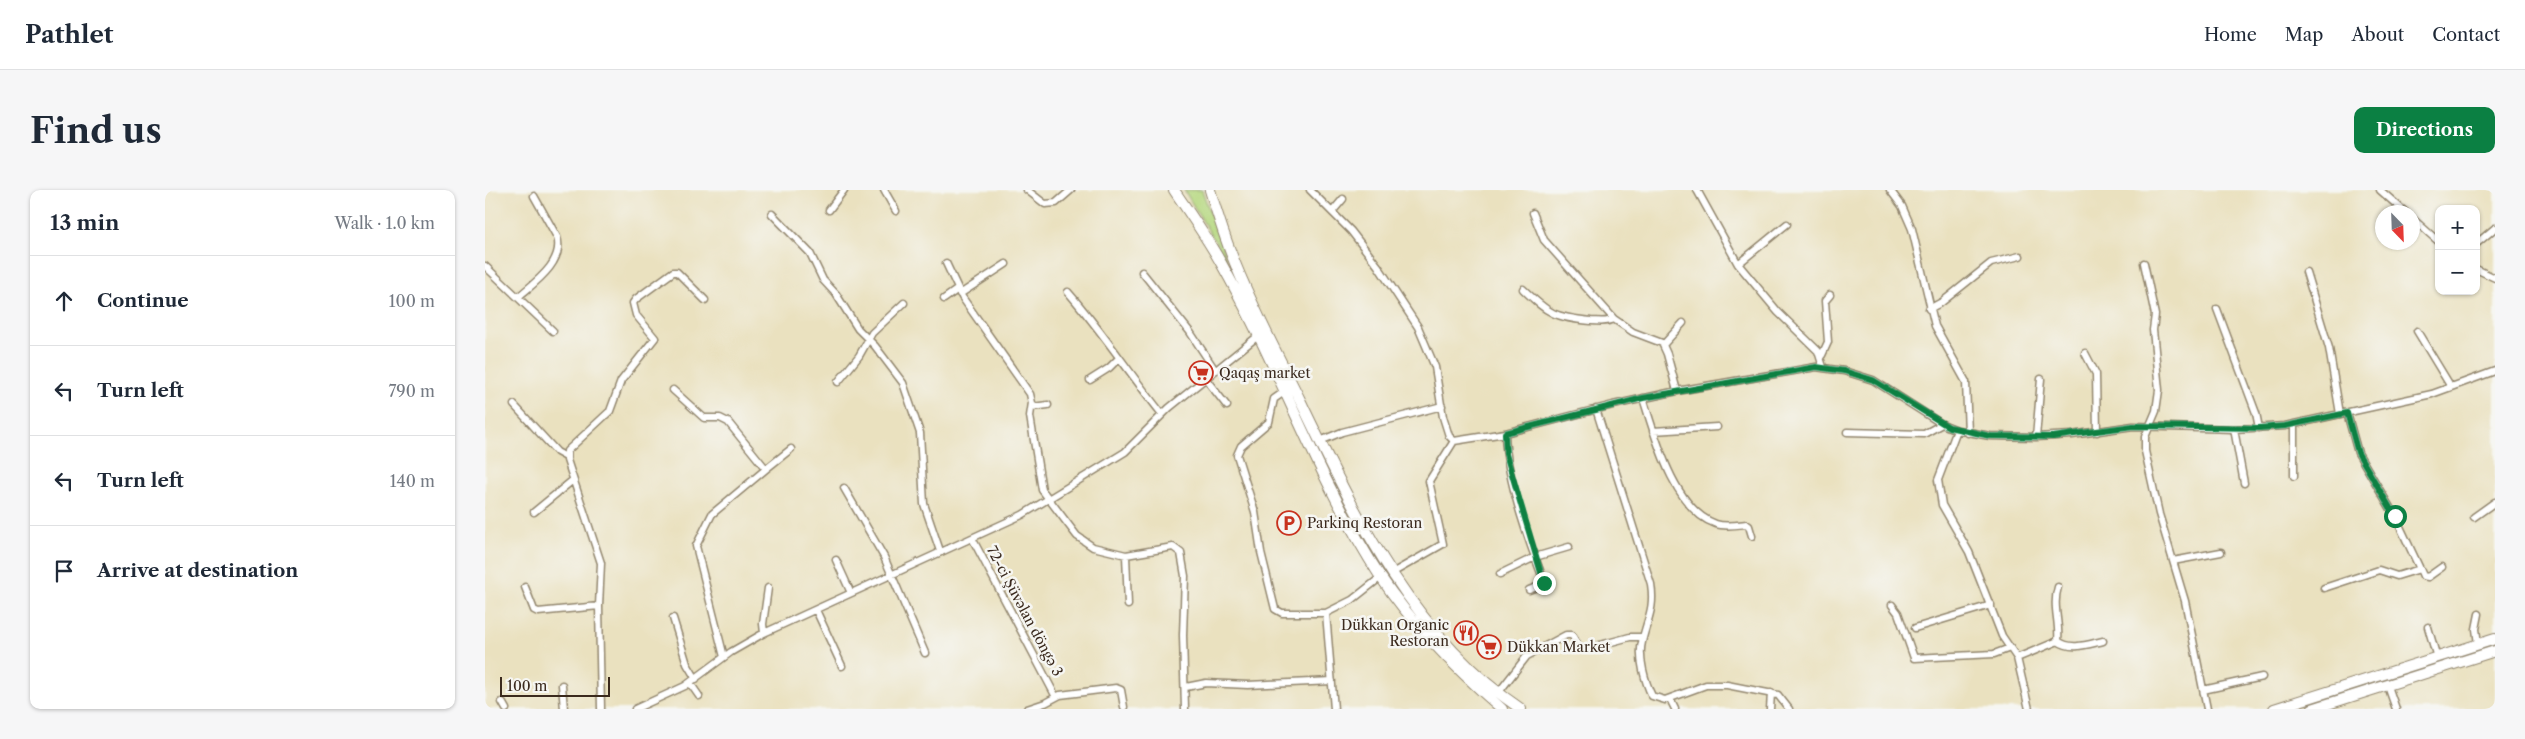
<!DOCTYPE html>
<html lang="en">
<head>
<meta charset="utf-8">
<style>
  body { margin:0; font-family:"Libre Caslon Text",serif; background:#f6f6f7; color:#1f2937 }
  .controls { position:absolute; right:15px; top:15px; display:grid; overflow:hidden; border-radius:10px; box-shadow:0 1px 4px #0004 }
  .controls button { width:45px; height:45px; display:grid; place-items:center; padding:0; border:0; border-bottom:1px solid #e0e1e3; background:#fff; color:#1f2937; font:25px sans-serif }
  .compass { position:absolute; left:1890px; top:15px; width:45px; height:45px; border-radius:50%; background:#fff; box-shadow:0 1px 4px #0004; rotate:157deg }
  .scale { position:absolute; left:15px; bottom:12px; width:110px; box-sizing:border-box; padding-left:5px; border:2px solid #3b2a1e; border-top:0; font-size:14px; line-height:18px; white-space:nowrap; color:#3b2a1e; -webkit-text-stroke:4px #f6f6f2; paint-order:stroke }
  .stop { position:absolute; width:15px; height:15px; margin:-11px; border:4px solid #0b8043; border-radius:50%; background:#fff }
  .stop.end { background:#0b8043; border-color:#fff; box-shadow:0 1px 5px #0008 }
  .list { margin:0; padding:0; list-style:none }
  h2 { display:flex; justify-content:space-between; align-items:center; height:65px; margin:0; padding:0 20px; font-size:21px }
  h2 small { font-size:16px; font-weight:400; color:#747a83 }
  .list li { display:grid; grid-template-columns:32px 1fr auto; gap:15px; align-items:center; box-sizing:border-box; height:90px; padding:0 20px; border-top:1px solid #e0e1e3 }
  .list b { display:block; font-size:19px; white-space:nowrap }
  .list em { font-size:16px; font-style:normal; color:#747a83 }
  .icon { flex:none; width:28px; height:28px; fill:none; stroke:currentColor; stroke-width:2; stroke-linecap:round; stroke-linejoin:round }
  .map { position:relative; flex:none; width:2010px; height:519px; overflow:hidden; border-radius:10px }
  header { display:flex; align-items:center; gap:30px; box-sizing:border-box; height:70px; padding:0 25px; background:#fff; border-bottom:1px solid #e0e1e3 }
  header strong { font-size:24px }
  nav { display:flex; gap:28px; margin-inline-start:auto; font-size:18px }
  .intro { display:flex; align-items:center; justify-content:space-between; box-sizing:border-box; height:120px; padding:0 30px }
  h1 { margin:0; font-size:35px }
  .button { padding:12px 22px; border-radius:10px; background:#0b8043; color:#fff; font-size:18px; font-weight:700 }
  main { display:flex; gap:30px; padding:0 30px }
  aside { flex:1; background:#fff; border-radius:10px; box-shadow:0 1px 4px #0004 }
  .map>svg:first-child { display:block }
  .green { fill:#b6d880; stroke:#78814f }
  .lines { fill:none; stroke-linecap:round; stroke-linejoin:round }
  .street-casing { stroke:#92866e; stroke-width:9 }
  .primary-casing { stroke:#92866e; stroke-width:12 }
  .street { stroke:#fff; stroke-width:6 }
  .primary { stroke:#fff; stroke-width:10 }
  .route { stroke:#0b8043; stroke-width:6 }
  .labels { text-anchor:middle; stroke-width:5; stroke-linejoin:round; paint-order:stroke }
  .poi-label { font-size:14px; fill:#3b2a1e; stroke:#f6f6f2; text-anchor:start }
  .street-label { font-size:14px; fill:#3b2a1e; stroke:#f6f6f2 }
</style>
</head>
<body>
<header>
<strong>Pathlet</strong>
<nav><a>Home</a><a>Map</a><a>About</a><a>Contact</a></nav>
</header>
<div class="intro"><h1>Find us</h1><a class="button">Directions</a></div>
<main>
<aside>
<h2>13 min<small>Walk · 1.0 km</small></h2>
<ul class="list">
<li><svg class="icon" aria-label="ahead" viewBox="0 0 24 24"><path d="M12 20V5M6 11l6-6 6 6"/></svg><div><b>Continue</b></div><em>100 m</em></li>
<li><svg class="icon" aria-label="left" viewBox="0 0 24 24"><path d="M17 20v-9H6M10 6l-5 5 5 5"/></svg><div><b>Turn left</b></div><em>790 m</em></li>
<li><svg class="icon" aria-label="left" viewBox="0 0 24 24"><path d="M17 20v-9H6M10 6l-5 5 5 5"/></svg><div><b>Turn left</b></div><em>140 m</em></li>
<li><svg class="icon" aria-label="arrive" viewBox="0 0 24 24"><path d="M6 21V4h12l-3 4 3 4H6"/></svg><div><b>Arrive at destination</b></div></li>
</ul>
</aside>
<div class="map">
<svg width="2010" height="519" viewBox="0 0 2010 519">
  <rect width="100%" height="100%" fill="#f6f6f2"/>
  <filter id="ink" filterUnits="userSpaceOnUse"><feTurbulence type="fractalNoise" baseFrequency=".02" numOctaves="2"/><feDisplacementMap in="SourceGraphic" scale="10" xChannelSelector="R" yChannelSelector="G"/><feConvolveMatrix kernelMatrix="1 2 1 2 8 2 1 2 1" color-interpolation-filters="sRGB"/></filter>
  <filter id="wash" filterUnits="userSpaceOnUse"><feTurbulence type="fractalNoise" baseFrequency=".0096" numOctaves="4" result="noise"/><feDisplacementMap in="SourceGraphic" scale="20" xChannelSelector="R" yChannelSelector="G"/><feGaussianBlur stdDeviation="1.12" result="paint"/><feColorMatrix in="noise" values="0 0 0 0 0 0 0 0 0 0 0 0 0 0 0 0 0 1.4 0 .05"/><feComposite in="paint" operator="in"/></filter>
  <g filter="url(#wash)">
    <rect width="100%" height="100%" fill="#eae1bf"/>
    <path class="green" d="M699,0h18l26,73z"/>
  </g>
  <g filter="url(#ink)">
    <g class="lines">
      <g class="street-casing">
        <path id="street" d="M399,0l12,21
          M542,0l18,14 11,-1 15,-13
          M825,0l41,41 27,35 40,61 17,40 8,50 6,19 5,5 51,-8 108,-28 64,-14 139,-24 28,4 29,9 69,44 15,6 33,6 46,1 36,-2 61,-9 101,3 51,-3 147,-32 63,-23
          M1212,0l41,74 40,48 40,39 5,16
          M1405,0l12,16 10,23 23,97 31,56 2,51
          M1895,0l25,22
          M344,20l15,-20
          M847,22l11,-13
          M1048,23l11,27 70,79 19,13 29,11 5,11 10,37
          M287,24l38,39 13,27 13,14 22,35 17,17 28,37 17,50 4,71 16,47
          M1928,29l26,23
          M1991,54l19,-16
          M461,73l16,34 68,97 2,9 -2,13 12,74 35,46 16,11 33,8 47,-8 8,6 4,23 -2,59 2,74
          M1659,73l11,52 -2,15 6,60 -3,21 -11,26v14l14,63 26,87 22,108
          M1253,74l49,-40
          M0,76l68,65
          M1991,79l19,9
          M657,82l48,60 25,38
          M1821,82l23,76 11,66
          M1038,99c27,26 31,28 68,32 8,0 16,2 23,-2
          M583,102c34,39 62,82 94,122
          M475,104l46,-30
          M33,107c16,-14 47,-35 39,-60l-23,-41
          M459,109l14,-10
          M1444,119l13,-7 49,-39 29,-7
          M1732,119l39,104 3,15
          M1932,141l34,56
          M1178,155l20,-22
          M1600,163l11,21 1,58
          M1337,165l6,-13 -3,-41 5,-6
          M720,188l22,28
          M605,190l19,-12 9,-9
          M353,192l21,-26 13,-23 32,-30
          M188,200l31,28h16l8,4 38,47 -54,45 -16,32 28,111
          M799,202l-10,7 -5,23 -28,24 -4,9 18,57 6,40 14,57 7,4h44l26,-13 29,-23
          M1158,208c12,38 31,112 73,126 9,3 21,1 30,0l3,2 3,10
          M29,215l43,47 9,5
          M547,217l16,-2
          M1111,219l55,175c4,25 -4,35 -9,58 -4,15 3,40 10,54l13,4 41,-15h21l51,10 11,14
          M1749,239l10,54
          M1472,240l-19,50 4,25 27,47 33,84 15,22 12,51
          M1168,241l64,-4
          M1362,242l77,2 18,-10
          M1020,243c1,43 23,107 39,148l-2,4 -13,5
          M1551,247l5,-58
          M835,251l22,-9 100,-26
          M281,279l25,-20
          M1809,286v-52
          M359,298l40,69 41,96
          M49,322l39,-32
          M1989,327l21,-15
          M487,348l84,159
          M641,365l2,50
          M351,370l15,33
          M1688,371l48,-9
          M1935,379l3,7 5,1 14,-10
          M907,383l51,-29 -14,-63 25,-40
          M1015,384l35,-17 34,-10
          M40,397l9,23 4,2 61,-6
          M1839,398l55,-18 18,6 23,-7 -25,-53 -37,-63 -11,-40
          M1407,415l6,8 16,45 80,-4 16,-6
          M331,420l26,56
          M841,423l8,96
          M188,428l14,46 9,15
          M1943,437l9,31
          M1430,438l76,-23
          M279,443l-1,-9 5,-36
          M1573,451c13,10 31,3 45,0
          M1993,454l-2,-15 3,-15
          M1532,468l41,-17c2,-19 -6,-35 0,-54
          M205,493l9,13
          M77,495l2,24
          M1903,496l8,23
          M701,497l20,-4 42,2 84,-4
          M1718,500l59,-13
          M1014,502l28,-36 39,-21h6l7,12 6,2 45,-12h13
          M1185,509l5,10
          M17,512l4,7
          M116,519l-2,-103 2,-43 -34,-103v-9l43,-40 11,-30 34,-43 -19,-23 -3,-12 3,-4 37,-27h4l28,28
          M150,519l50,-23 46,-34 33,-19 258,-118 103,-63 44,-44 89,-72
          M542,519l18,-6 15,-8 56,-7 5,2 3,17
          M1285,519l1,-16"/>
      </g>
      <g class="primary-casing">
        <path id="primary" d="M689,0c16,24 33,48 47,73 58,102 95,214 159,313 34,51 76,93 122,133
          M725,0c7,23 14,46 23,68 19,49 45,97 68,144 55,114 111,234 220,307
          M1789,519l221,-70
          M1827,519l183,-58"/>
      </g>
      <use href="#street" class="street"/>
      <use href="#primary" class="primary"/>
    </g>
  </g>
  <g class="lines" filter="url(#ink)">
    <path class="route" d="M1059,393l-38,-129 -1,-21 138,-35 173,-31 28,4 29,9 76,47 41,9 63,1 80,-11 126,2 26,-2 62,-13 11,40 37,63"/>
  </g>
  <defs>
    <g id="supermarket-ring" transform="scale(1.25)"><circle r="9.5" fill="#f6f6f2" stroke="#c8321e" stroke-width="1.5"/><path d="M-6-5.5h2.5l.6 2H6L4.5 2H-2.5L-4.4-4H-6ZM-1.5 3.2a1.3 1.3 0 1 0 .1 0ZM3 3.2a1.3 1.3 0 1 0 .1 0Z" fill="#c8321e"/></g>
    <g id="parking-ring" transform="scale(1.25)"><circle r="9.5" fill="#f6f6f2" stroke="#c8321e" stroke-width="1.5"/><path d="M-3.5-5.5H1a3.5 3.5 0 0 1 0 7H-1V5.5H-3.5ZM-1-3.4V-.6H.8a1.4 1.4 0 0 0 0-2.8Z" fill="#c8321e"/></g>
    <g id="restaurant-ring" transform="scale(1.25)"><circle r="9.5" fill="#f6f6f2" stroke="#c8321e" stroke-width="1.5"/><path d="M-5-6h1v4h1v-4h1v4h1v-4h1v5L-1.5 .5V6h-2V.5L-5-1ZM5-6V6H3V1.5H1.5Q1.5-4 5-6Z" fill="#c8321e"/></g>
  </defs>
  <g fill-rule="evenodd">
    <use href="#supermarket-ring" x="716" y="183"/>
    <use href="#parking-ring" x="804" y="333"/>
    <use href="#restaurant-ring" x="981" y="443"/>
    <use href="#supermarket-ring" x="1004" y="457"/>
  </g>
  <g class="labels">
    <g class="poi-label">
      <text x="734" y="188">Qaqaş market</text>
      <text x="822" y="338">Parkinq Restoran</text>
      <text x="964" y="440" text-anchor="end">Dükkan Organic<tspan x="964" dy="16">Restoran</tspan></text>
      <text x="1022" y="462">Dükkan Market</text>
    </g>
    <g class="street-label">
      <text transform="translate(540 421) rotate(62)" y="5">72-ci Şüvəlan döngə 3</text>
    </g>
  </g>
</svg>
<div class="controls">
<button>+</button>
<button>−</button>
</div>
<svg class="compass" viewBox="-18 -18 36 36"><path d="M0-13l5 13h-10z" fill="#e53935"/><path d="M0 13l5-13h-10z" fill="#747a83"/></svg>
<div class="scale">100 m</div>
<div class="stop" style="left:1910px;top:326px"></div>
<div class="stop end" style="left:1059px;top:393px"></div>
</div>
</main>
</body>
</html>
